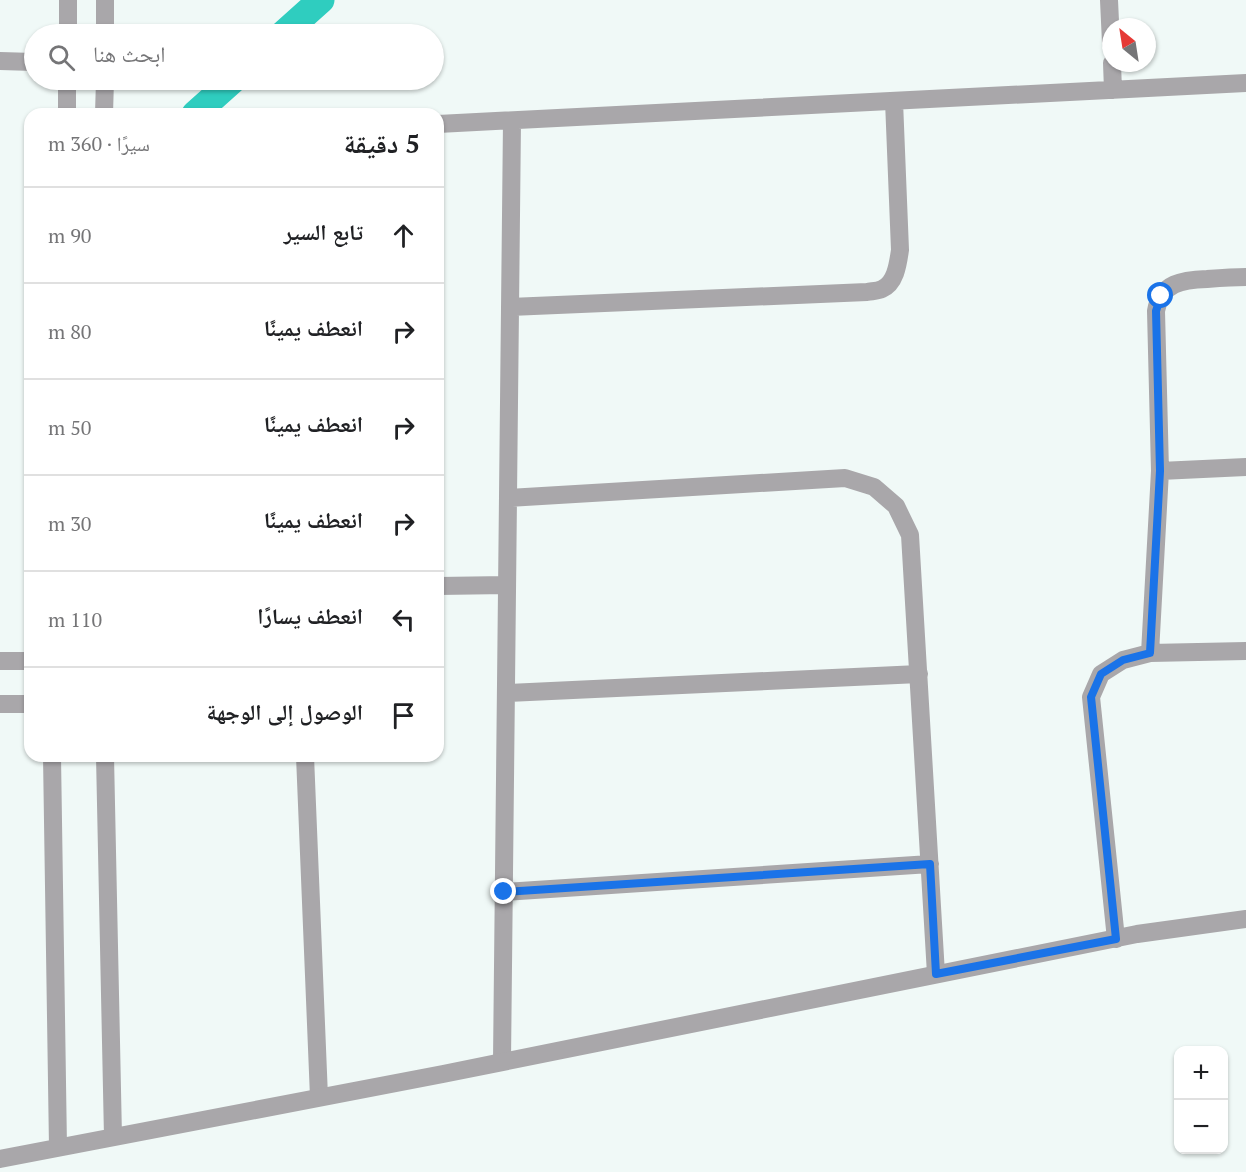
<!DOCTYPE html>
<html lang="ar">
<head>
<meta charset="utf-8">
<style>
  body { margin:0; font-family:"PT Serif","Noto Naskh Arabic",serif; background:#f6f6f6; color:#202124; direction:rtl }
  .controls { position:absolute; right:18px; bottom:18px; display:grid; overflow:hidden; border-radius:12px; box-shadow:0 2px 4px #0004 }
  .controls button { width:54px; height:54px; display:grid; place-items:center; padding:0; border:0; border-bottom:2px solid #e0e0e0; background:#fff; color:#202124; font:30px sans-serif }
  .compass { position:absolute; left:1102px; top:18px; width:54px; height:54px; border-radius:50%; background:#fff; box-shadow:0 2px 4px #0004; rotate:330deg }
  .stop { position:absolute; width:18px; height:18px; margin:-14px; border:4px solid #1a73e8; border-radius:50%; background:#fff }
  .stop.end { background:#1a73e8; border-color:#fff; box-shadow:0 2px 6px #0008 }
  .list { margin:0; padding:0; list-style:none }
  h2 { display:flex; justify-content:space-between; align-items:center; height:78px; margin:0; padding:0 24px; font-size:26px }
  h2 small { font-size:20px; font-weight:400; color:#757577 }
  .list li { display:grid; grid-template-columns:39px 1fr auto; gap:18px; align-items:center; box-sizing:border-box; height:96px; padding:0 24px; border-top:2px solid #e0e0e0 }
  .list b { display:block; font-size:22px; white-space:nowrap }
  .list em { font-size:20px; font-style:normal; color:#757577 }
  .icon { flex:none; width:33px; height:33px; fill:none; stroke:currentColor; stroke-width:2; stroke-linecap:round; stroke-linejoin:round }
  .map { position:relative; flex:none; width:1246px; height:1172px; overflow:hidden; direction:ltr }
  .search { position:absolute; background:#fff; box-shadow:0 2px 4px #0004; left:24px; top:24px; width:420px; height:66px; display:flex; align-items:center; gap:15px; box-sizing:border-box; padding:0 21px; border-radius:33px; color:#757577; font-size:22px }
  .panel { position:absolute; background:#fff; box-shadow:0 2px 4px #0004; left:24px; top:108px; width:420px; height:654px; border-radius:18px; direction:rtl }
  .map>svg:first-child { display:block }
  .lines { fill:none; stroke-linecap:round; stroke-linejoin:round }
  .canal { stroke:#2fcdbf; stroke-width:27 }
  .minor { stroke:#a9a7aa; stroke-width:18 }
  .tertiary { stroke:#a9a7aa; stroke-width:18 }
  .route { stroke:#1a73e8; stroke-width:8 }
</style>
</head>
<body>
<div class="map">
<svg width="1246" height="1172" viewBox="0 0 1246 1172">
  <rect width="100%" height="100%" fill="#f0f9f7"/>
  <g class="lines">
    <path class="canal" d="M283,34l38,-34
      M195,114l38,-34"/>
    <path class="minor" d="M1109,0l2,43
      M0,61l34,1
      M1112,63l1,27
      M438,124l808,-41
      M510,307l357,-15c5,-1 11,-1 15,-3 14,-6 16,-26 18,-39l-6,-149
      M1160,471l86,-4
      M508,498l337,-20 29,9 22,19 14,29 26,439
      M438,586l69,-1
      M1150,653l10,-182 -4,-160c5,-29 27,-31 51,-32 13,-1 26,-2 39,-2
      M506,693l413,-19
      M305,756l14,341
      M504,892l426,-28
      M1116,939l-25,-242 10,-23 22,-14 27,-7 96,-2
      M502,1061l10,-940"/>
    <path class="tertiary" d="M68,34v-34
      M105,34v-34
      M67,114v-34
      M104,114l1,-34
      M0,661h30
      M0,704h30
      M52,756l6,391
      M105,756l8,381
      M0,1159l443,-85 694,-140 109,-15"/>
  </g>
  <g class="lines">
    <path class="route" d="M504,892l426,-28 6,110 180,-35 -25,-242 10,-23 22,-14 27,-7 10,-182 -4,-160 5,-15"/>
  </g>
</svg>
<div class="controls">
<button>+</button>
<button>−</button>
</div>
<svg class="compass" viewBox="-18 -18 36 36"><path d="M0-13l5 13h-10z" fill="#e53935"/><path d="M0 13l5-13h-10z" fill="#757577"/></svg>
<div class="stop" style="left:1161px;top:296px"></div>
<div class="stop end" style="left:504px;top:892px"></div>
<div class="search"><svg class="icon" aria-label="search" viewBox="0 0 24 24"><circle cx="10" cy="10" r="6"/><path d="M15 15l6 6"/></svg>ابحث هنا</div>
<section class="panel">
<h2>5 دقيقة<small>سيرًا · 360 m</small></h2>
<ul class="list">
<li><svg class="icon" aria-label="ahead" viewBox="0 0 24 24"><path d="M12 20V5M6 11l6-6 6 6"/></svg><div><b>تابع السير</b></div><em>90 m</em></li>
<li><svg class="icon" aria-label="right" viewBox="0 0 24 24"><path d="M7 20v-9h11M14 6l5 5-5 5"/></svg><div><b>انعطف يمينًا</b></div><em>80 m</em></li>
<li><svg class="icon" aria-label="right" viewBox="0 0 24 24"><path d="M7 20v-9h11M14 6l5 5-5 5"/></svg><div><b>انعطف يمينًا</b></div><em>50 m</em></li>
<li><svg class="icon" aria-label="right" viewBox="0 0 24 24"><path d="M7 20v-9h11M14 6l5 5-5 5"/></svg><div><b>انعطف يمينًا</b></div><em>30 m</em></li>
<li><svg class="icon" aria-label="left" viewBox="0 0 24 24"><path d="M17 20v-9H6M10 6l-5 5 5 5"/></svg><div><b>انعطف يسارًا</b></div><em>110 m</em></li>
<li><svg class="icon" aria-label="arrive" viewBox="0 0 24 24"><path d="M6 21V4h12l-3 4 3 4H6"/></svg><div><b>الوصول إلى الوجهة</b></div></li>
</ul>
</section>
</div>
</body>
</html>
